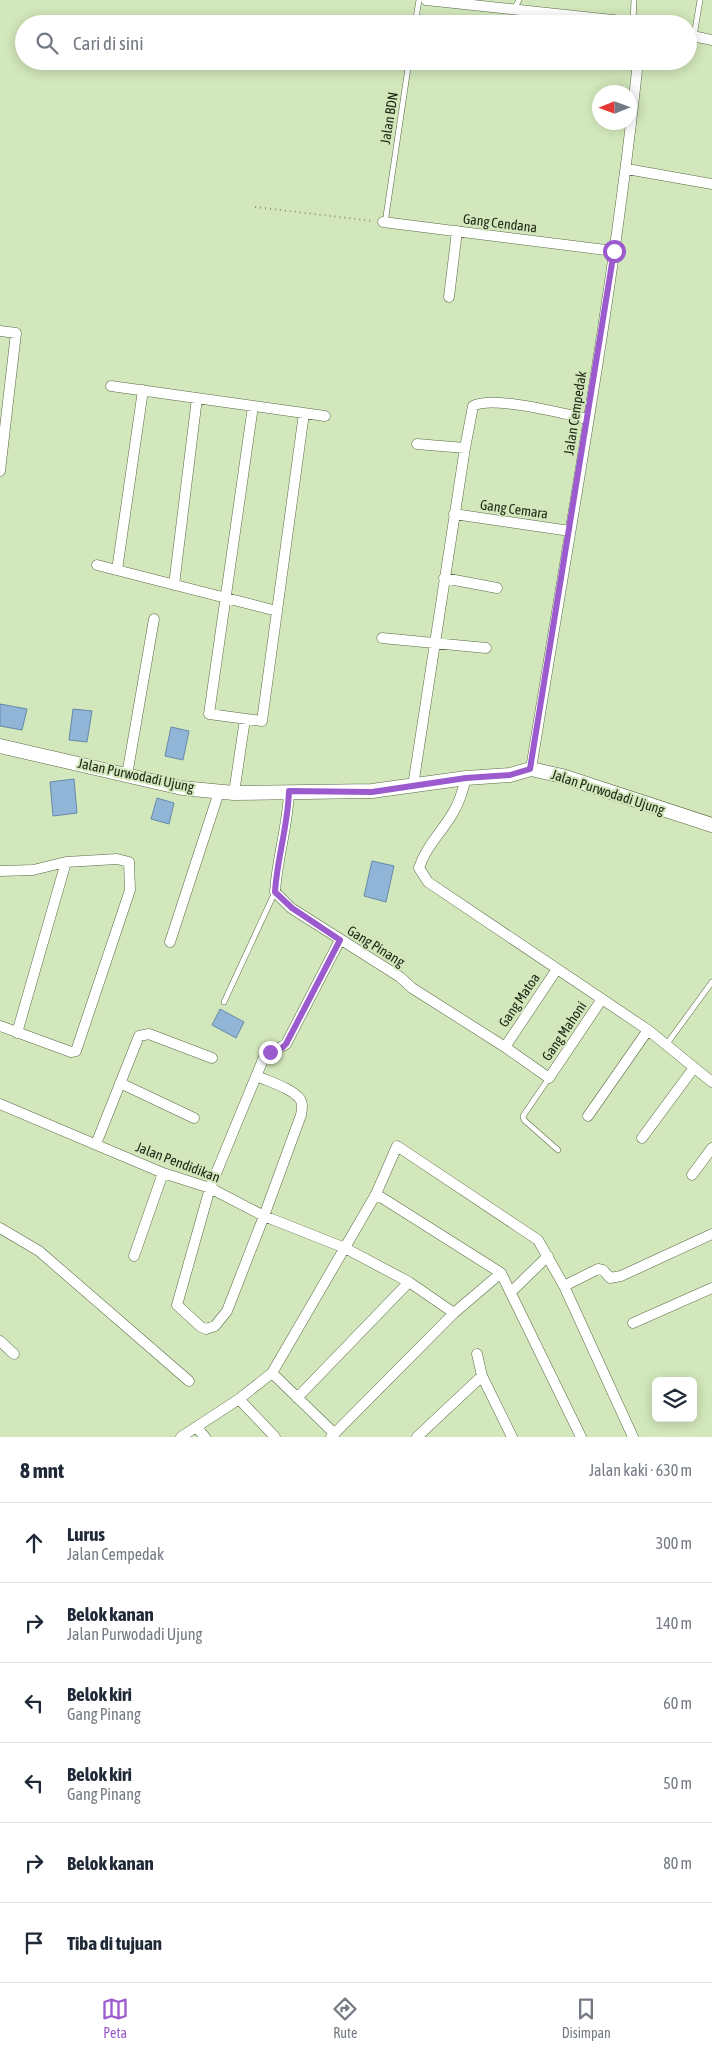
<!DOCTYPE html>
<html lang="id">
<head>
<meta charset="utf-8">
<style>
  body { margin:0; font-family:"Asap Condensed",sans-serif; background:#f6f6f7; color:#1f2937 }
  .controls { position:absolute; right:15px; bottom:15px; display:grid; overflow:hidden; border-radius:8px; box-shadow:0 2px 12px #0003 }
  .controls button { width:45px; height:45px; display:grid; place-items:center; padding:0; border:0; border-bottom:1px solid #e0e1e3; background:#fff; color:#1f2937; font:25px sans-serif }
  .compass { position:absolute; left:592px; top:85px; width:45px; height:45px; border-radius:50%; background:#fff; box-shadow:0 2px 12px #0003; rotate:269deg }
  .stop { position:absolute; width:15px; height:15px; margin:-11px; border:4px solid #9c5acf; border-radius:50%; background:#fff }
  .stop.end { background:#9c5acf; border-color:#fff; box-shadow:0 1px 5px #0008 }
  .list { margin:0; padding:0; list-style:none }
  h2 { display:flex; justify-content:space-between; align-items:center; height:65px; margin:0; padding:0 20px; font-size:21px }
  h2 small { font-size:16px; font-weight:400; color:#747a83 }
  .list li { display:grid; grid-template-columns:32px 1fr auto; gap:15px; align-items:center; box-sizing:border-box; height:80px; padding:0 20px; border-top:1px solid #e0e1e3 }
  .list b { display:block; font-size:19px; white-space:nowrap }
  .list p { margin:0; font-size:16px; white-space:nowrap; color:#747a83 }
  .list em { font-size:16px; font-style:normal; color:#747a83 }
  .icon { flex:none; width:28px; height:28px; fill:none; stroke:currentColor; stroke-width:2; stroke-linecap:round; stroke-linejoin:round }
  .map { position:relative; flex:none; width:712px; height:1437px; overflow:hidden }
  .search { position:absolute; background:#fff; box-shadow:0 2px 12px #0003; left:15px; right:15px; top:15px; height:55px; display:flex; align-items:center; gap:12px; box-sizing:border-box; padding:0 18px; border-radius:28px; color:#747a83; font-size:19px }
  .sheet { height:545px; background:#fff }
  nav { display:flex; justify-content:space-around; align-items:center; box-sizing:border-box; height:70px; border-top:1px solid #e0e1e3; background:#fff; font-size:14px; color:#747a83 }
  nav a { display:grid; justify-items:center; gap:2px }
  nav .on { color:#9c5acf }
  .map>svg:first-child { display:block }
  .building { fill:#91b5d7; stroke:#6789a9 }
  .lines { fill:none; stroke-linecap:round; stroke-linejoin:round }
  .lane-casing { stroke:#596a43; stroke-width:6 }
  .street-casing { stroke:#596a43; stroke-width:11 }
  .secondary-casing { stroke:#596a43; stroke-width:15 }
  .path { stroke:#869575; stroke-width:2; stroke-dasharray:1 4; stroke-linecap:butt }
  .lane { stroke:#fff; stroke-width:5 }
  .street { stroke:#fff; stroke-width:10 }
  .secondary { stroke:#fff; stroke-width:14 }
  .route { stroke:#9c5acf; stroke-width:6 }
  .labels { text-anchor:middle; stroke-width:4; stroke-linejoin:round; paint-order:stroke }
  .street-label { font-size:14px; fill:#1e2515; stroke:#d2e7bb }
</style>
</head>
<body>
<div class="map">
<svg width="712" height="1437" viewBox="0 0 712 1437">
  <rect width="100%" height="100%" fill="#d2e7bb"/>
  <path class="building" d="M0,704l27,5 -5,21 -22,-4z
    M73,709l19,2 -5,31 -18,-2z
    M171,727l18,4 -6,29 -18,-4z
    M74,779l3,34 -24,3 -3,-34z
    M157,798l17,5 -5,21 -18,-5z
    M372,861l22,5 -8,36 -22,-6z
    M220,1009l24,13 -8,16 -24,-13z"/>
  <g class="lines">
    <g class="lane-casing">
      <path id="lane" d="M514,9l5,-9
        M633,21l1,-21
        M415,24l4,-24
        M694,36l6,-36
        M385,223l24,-162
        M224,1002l51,-110
        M666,1045l46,-63
        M549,1078l-26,38 1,4 34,30"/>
    </g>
    <g class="street-casing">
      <path id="street" d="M426,0l224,24
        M688,35l24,5
        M627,169l85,15
        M383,222l231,29
        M449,297l8,-66
        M0,331l16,2 -16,138
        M111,386l214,30
        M253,406l-44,308 53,7 42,-308
        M465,448l8,-42c19,-11 92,8 115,13
        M454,514l116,17
        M97,565l180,46
        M117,570l26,-180
        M444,578l53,10
        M174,585l23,-187
        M382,638l104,10
        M531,769c38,-235 82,-471 107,-708
        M127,775l27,-156
        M466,778c-3,12 -6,23 -12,33 -11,20 -28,35 -35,57l9,14 220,148 64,52
        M413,786l52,-338 -48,-4
        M289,791c-1,35 -12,67 -14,101l16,16 109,69 12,11 93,59 44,31 53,-79
        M234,793l11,-74
        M0,871l33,-1 33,-8 51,-3 12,3 1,28 -54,161 -5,1 -71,-26
        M170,942l49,-150
        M17,1033l49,-171
        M505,1047l52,-78
        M257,1076c13,6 34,12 43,23 3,4 2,11 1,16l-37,101 -37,95 -12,15 -9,3 -5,-2 -24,-22 33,-117 54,-131 22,-13 54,-104
        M120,1083l74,35
        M0,1104l163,69 47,15 54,28 81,32 64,34 45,31
        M588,1116l60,-86
        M642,1138l51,-69
        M96,1144l43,-108 10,-2 63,24
        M692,1175l20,-27
        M376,1194l125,79 80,164
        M0,1228l39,23 150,130
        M134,1256l29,-83
        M564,1286l34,-17 5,1 7,8 11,-2 91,-42
        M511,1292l37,-36
        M633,1323l79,-35
        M0,1341l14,13
        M477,1354l5,22 30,61
        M272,1373l63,61
        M297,1398l112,-116
        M239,1399l36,38
        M196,1427l9,10
        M181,1437l58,-38 33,-26 104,-179 21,-48 141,94 26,46 69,151
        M331,1437l123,-124 47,-40
        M417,1437l65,-61"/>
    </g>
    <g class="secondary-casing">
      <path id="secondary" d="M0,746l182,42 52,5 138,-2 94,-13 44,-3 21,-6 31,7 150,49"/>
    </g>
    <path class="path" d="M255,207l118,14"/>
    <use href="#lane" class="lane"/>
    <use href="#street" class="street"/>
    <use href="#secondary" class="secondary"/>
  </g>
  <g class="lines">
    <path class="route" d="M270,1052l12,-4 4,-4 54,-104 -48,-32 -17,-16c2,-34 13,-66 14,-101l83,1 94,-14 44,-3 20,-6 84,-518"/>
  </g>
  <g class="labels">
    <g class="street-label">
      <text transform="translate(389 118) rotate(-81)" y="5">Jalan BDN</text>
      <text transform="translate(500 223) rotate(7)" y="5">Gang Cendana</text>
      <text transform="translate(575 413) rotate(-81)" y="5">Jalan Cempedak</text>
      <text transform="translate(514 509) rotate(8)" y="5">Gang Cemara</text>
      <text transform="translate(136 775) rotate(12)" y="5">Jalan Purwodadi Ujung</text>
      <text transform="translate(608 792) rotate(18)" y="5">Jalan Purwodadi Ujung</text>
      <text transform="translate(376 946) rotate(32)" y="5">Gang Pinang</text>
      <text transform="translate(519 1000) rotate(-56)" y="5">Gang Matoa</text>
      <text transform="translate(564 1031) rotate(-56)" y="5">Gang Mahoni</text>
      <text transform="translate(178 1162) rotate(21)" y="5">Jalan Pendidikan</text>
    </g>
  </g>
</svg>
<div class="controls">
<button><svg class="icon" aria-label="layers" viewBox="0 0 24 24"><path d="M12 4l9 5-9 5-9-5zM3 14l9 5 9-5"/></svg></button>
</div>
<svg class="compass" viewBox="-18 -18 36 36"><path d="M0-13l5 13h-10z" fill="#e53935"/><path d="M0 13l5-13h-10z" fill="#747a83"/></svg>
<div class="stop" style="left:614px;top:251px"></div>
<div class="stop end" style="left:270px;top:1052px"></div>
<div class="search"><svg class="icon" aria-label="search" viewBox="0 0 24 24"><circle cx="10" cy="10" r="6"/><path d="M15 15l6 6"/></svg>Cari di sini</div>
</div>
<section class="sheet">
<h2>8 mnt<small>Jalan kaki · 630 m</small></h2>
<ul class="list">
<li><svg class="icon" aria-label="ahead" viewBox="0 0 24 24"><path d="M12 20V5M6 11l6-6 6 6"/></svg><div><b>Lurus</b><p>Jalan Cempedak</p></div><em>300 m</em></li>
<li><svg class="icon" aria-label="right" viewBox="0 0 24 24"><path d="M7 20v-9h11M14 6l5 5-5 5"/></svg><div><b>Belok kanan</b><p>Jalan Purwodadi Ujung</p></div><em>140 m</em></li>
<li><svg class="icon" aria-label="left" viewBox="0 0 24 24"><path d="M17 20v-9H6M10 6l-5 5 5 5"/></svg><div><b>Belok kiri</b><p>Gang Pinang</p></div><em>60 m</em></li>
<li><svg class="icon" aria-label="left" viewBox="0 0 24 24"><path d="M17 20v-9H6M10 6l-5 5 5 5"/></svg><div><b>Belok kiri</b><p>Gang Pinang</p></div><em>50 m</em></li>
<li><svg class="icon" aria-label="right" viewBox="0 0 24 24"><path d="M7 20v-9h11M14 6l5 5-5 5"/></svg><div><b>Belok kanan</b></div><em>80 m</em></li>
<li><svg class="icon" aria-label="arrive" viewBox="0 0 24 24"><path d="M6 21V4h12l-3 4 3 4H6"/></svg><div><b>Tiba di tujuan</b></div></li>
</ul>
</section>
<nav>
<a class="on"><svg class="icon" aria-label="map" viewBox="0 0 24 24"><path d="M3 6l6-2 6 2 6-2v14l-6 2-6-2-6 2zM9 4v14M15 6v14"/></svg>Peta</a>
<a><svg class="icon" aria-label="directions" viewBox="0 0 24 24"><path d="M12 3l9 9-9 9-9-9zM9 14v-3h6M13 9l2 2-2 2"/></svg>Rute</a>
<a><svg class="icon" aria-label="saved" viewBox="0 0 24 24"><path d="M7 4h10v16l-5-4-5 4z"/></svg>Disimpan</a>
</nav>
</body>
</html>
